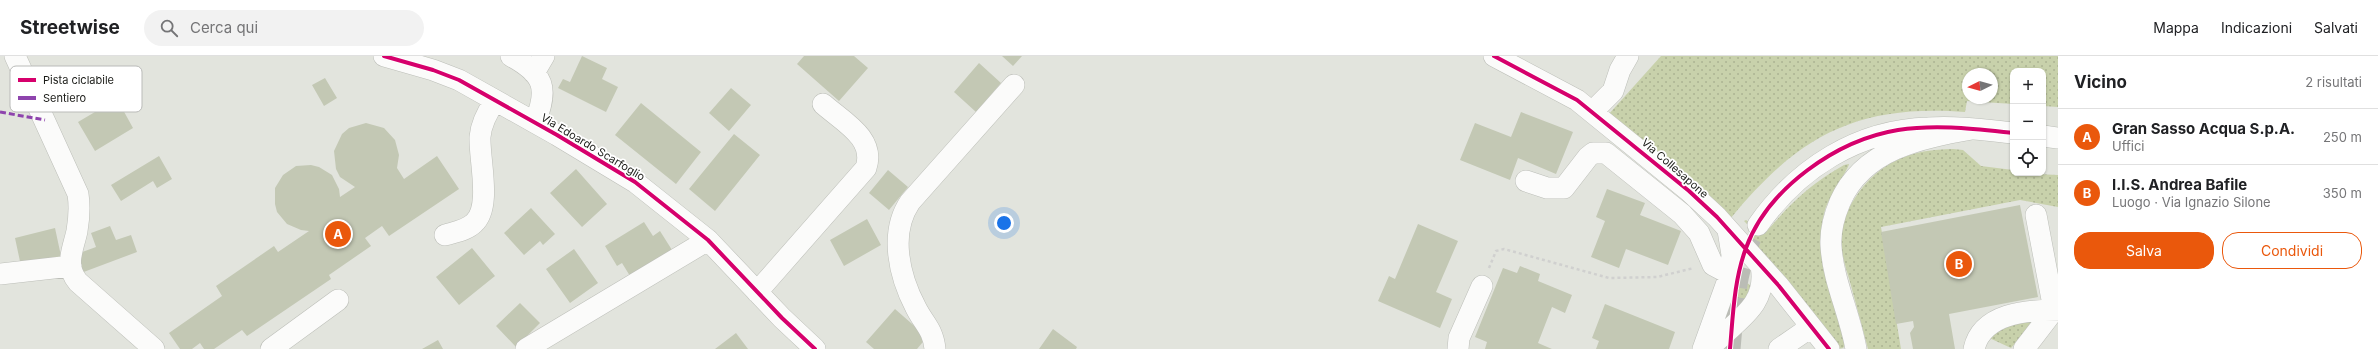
<!DOCTYPE html>
<html lang="it">
<head>
<meta charset="utf-8">
<style>
  body { margin:0; font-family:Inter,sans-serif; background:#f2f2f2; color:#202124 }
  .controls { position:absolute; right:12px; top:12px; display:grid; overflow:hidden; border-radius:8px; box-shadow:0 1px 3px #0004 }
  .controls button { width:36px; height:36px; display:grid; place-items:center; padding:0; border:0; border-bottom:1px solid #e0e0e0; background:#fff; color:#202124; font:20px sans-serif }
  .compass { position:absolute; left:1962px; top:12px; width:36px; height:36px; border-radius:50%; background:#fff; box-shadow:0 1px 3px #0004; rotate:265deg }
  .you { position:absolute; left:1004px; top:167px; width:14px; height:14px; margin:-10px; border:3px solid #fff; border-radius:50%; background:#1a73e8; box-shadow:0 0 0 6px #1a73e833 }
  .badge { display:grid; place-items:center; width:26px; height:26px; border-radius:50%; background:#ea580c; color:#fff; font-size:13px; font-weight:700 }
  .pin { position:absolute; translate:-50% -50%; border:2px solid #fff; box-shadow:0 1px 4px #0006 }
  .list { margin:0; padding:0; list-style:none }
  h2 { display:flex; justify-content:space-between; align-items:center; height:52px; margin:0; padding:0 16px; font-size:17px }
  h2 small { font-size:13px; font-weight:400; color:#757577 }
  .list li { display:grid; grid-template-columns:26px 1fr auto; gap:12px; align-items:center; box-sizing:border-box; height:56px; padding:0 16px; border-top:1px solid #e0e0e0 }
  .list b { display:block; font-size:15px; white-space:nowrap }
  .list p { margin:0; font-size:13px; white-space:nowrap; color:#757577 }
  .list em { font-size:13px; font-style:normal; color:#757577 }
  .actions { display:flex; gap:8px; padding:12px 16px }
  .actions a { flex:1; padding:9px 0; border:1px solid #ea580c; border-radius:16px; text-align:center; font-size:14px; color:#ea580c }
  .actions .main { background:#ea580c; color:#fff }
  .icon { flex:none; width:22px; height:22px; fill:none; stroke:currentColor; stroke-width:2; stroke-linecap:round; stroke-linejoin:round }
  .map { position:relative; flex:none; width:2058px; height:293px; overflow:hidden }
  header { display:flex; align-items:center; gap:24px; box-sizing:border-box; height:56px; padding:0 20px; background:#fff; border-bottom:1px solid #e0e0e0 }
  header strong { font-size:19px }
  nav { display:flex; gap:22px; margin-inline-start:auto; font-size:14px }
  .search { width:280px; height:36px; background:#f2f2f2; display:flex; align-items:center; gap:10px; box-sizing:border-box; padding:0 14px; border-radius:22px; color:#757577; font-size:15px }
  main { display:flex }
  aside { flex:1; background:#fff }
  .map>svg:first-child { display:block }
  .grass { fill:url(#grass-dots); fill-rule:evenodd }
  .building { fill:#c3c8b4 }
  .lines { fill:none; stroke-linecap:round; stroke-linejoin:round }
  .minor-tunnel { stroke:#babcb5; stroke-width:21; stroke-dasharray:21 10; stroke-linecap:butt }
  .minor-casing { stroke:#bcbeb8; stroke-width:22 }
  .path { stroke:#d0d0cf; stroke-width:2.5; stroke-dasharray:3 3; stroke-linecap:butt }
  .minor { stroke:#fbfbfa; stroke-width:21 }
  .quiet { stroke:#8e44ad; stroke-width:3; stroke-dasharray:6 3; stroke-linecap:butt }
  .cycleway-casing { stroke:#fff; stroke-width:6 }
  .cycleway { stroke:#d6006c; stroke-width:4 }
  .labels { text-anchor:middle; stroke-width:3.5; stroke-linejoin:round; paint-order:stroke }
  .street-label { font-size:11px; fill:#1a1b17; stroke:#fff }
  .key { fill:#fff; stroke:#babbb9; stroke-width:1 }
  .key-label { font-size:11px; fill:#1a1b17 }
</style>
</head>
<body>
<header>
<strong>Streetwise</strong>
<div class="search"><svg class="icon" aria-label="search" viewBox="0 0 24 24"><circle cx="10" cy="10" r="6"/><path d="M15 15l6 6"/></svg>Cerca qui</div>
<nav><a>Mappa</a><a>Indicazioni</a><a>Salvati</a></nav>
</header>
<main>
<div class="map">
<svg width="2058" height="293" viewBox="0 0 2058 293">
  <defs>
    <pattern id="grass-dots" width="8" height="8" patternUnits="userSpaceOnUse"><rect width="8" height="8" fill="#c8d1ab"/><path d="M2 2h.1M6 6h.1" fill="none" stroke="#abb392" stroke-width="1.8" stroke-linecap="round"/></pattern>
  </defs>
  <rect width="100%" height="100%" fill="#e2e4dd"/>
  <path class="grass" d="M1661,0h397v51l-15,-1v-35h-30v33l-46,-3 -2,11c-109,-8 -167,24 -235,107l-122,-104zM1968,18h24v24h-24z
    M1953,93l10,1 18,16 32,4v3l45,2v32l-38,-7 -139,27 20,122h-33c-6,-23 -12,-45 -18,-67 -4,-14 -9,-28 -9,-42 -1,-15 6,-30 14,-42 23,-36 57,-49 98,-49z
    M1849,108c0,4 -21,35 -24,46 -13,45 8,91 21,134l-3,4 -5,1 -54,-73 -36,-38 6,-7 -10,-10 2,-1 20,12c25,-29 44,-48 78,-67z
    M1741,226l8,2 3,5 -32,43 15,-49z
    M2039,259l-28,33 -26,-12 10,-8z"/>
  <path class="building" d="M582,0l25,12 -5,11 16,8 -12,25 -48,-24 5,-9 7,3z
    M804,0h50l14,12 -29,33 -42,-37z
    M1002,0h20l-9,10z
    M979,7l22,20 -25,29 -22,-20z
    M325,22l12,20 -13,8 -12,-21z
    M731,32l20,17 -22,26 -20,-18z
    M117,43l16,29 -38,23 -17,-29z
    M641,47l60,49 -25,32 -61,-49z
    M1521,56l52,20 -17,42 -38,-16 -8,22 -50,-20 15,-37 36,14z
    M366,67l18,5 11,12 4,15 -2,13 7,11 33,-23 22,33 -70,47 -7,-10 -17,12 6,8 -42,29 2,4 -84,57 -5,-6 -28,19h-10l-4,-6 -8,6h-12l-11,-16 53,-37 -6,-10 58,-40 4,6 31,-21 -8,-1 -14,-6 -10,-12 -2,-8v-16l8,-13 13,-9 15,-1 8,2 13,8 7,14 1,8 15,-10 -15,-10 -4,-8 -2,-18 8,-17 7,-6z
    M734,78l26,21 -45,56 -26,-22z
    M159,100l13,23 -15,9 -4,-7 -32,20 -10,-16z
    M576,113l31,35 -25,23 -32,-34z
    M888,114l20,17 -19,23 -20,-17z
    M1607,133l38,14 -5,12 41,16 -13,34 -42,-16 -7,19 -28,-11 14,-36 -9,-4z
    M2020,149l18,92 -89,17 6,35h-42l-3,-16 4,-6 -1,-6 -17,3 -15,-92z
    M531,152l24,26 -12,11 -3,-4 -16,14 -20,-22z
    M867,163l14,26 -37,21 -14,-26z
    M644,166l9,14 7,-5 12,19 -42,26 -8,-13 -5,3 -12,-20z
    M1418,168l40,17 -22,51 16,7 -12,29 -62,-27 11,-25 6,3z
    M110,170l6,14 15,-5 6,17 -56,21 -7,-18 22,-8 -5,-14z
    M55,172l6,28 -40,10 -6,-28z
    M472,192l23,28 -36,29 -23,-28z
    M574,193l24,34 -28,20 -24,-34z
    M1520,210l20,8 -2,7 34,14 -7,18 -13,-6 -14,36 14,6h-67l2,-7 -12,-5 28,-69 14,5z
    M520,247l20,20 -24,24 -20,-21z
    M1605,248l70,28 -6,17h-73l3,-8 -7,-3z
    M895,253l32,28 -10,12h-43l-8,-7z
    M1053,273l24,18 -1,2h-37z
    M736,277l12,16h-33z
    M438,284l5,9h-21z"/>
  <g class="lines">
    <path class="minor-tunnel" d="M1730,293c4,-43 5,-87 28,-124"/>
    <g class="minor-casing">
      <path id="minor" d="M15,0l63,138c2,13 1,25 -1,37 -4,19 -13,34 1,51l76,67
        M384,0l49,14 26,10 98,55 78,47 73,58 74,78 33,31
        M511,0c33,18 38,32 24,66
        M1494,0l83,44 112,91 28,26 62,69 50,63
        M534,17l10,-17
        M1593,55l20,-20 7,-21 8,-14
        M2043,80l15,2
        M1526,125l21,7h17l24,-31 5,-4h13l76,61 17,19 14,32 17,9
        M1758,169c40,-57 100,-95 170,-97 28,-2 57,2 85,5
        M445,179c10,-3 22,-5 29,-12 18,-16 5,-64 6,-86 1,-13 8,-26 15,-36
        M0,218l71,-8
        M757,236l109,-124c10,-30 -24,-47 -43,-64
        M271,293l67,-49
        M526,293l182,-109
        M935,293c-2,-20 -11,-25 -19,-41 -17,-32 -27,-75 -6,-106l104,-117
        M1458,293l1,-11 23,-52
        M1703,293l27,-75 2,-19 -4,-25
        M1709,293c23,-27 60,-41 52,-83
        M1779,293l32,-22
        M1856,293c-6,-35 -23,-68 -25,-103 -1,-16 3,-30 9,-44 23,-53 81,-64 132,-73
        M1974,293c8,-36 53,-39 84,-39
        M2024,293l30,-39 -18,-95"/>
    </g>
    <path class="path" d="M1489,212l7,-17 8,-2 105,29 48,-1 37,-9"/>
    <use href="#minor" class="minor"/>
    <path class="quiet" d="M0,56l45,8"/>
    <g class="cycleway-casing">
      <path id="cycleway" d="M384,0l49,14 26,10 98,55 78,47 73,58 74,78 33,31
        M1494,0l83,44 112,91 28,26 62,69 50,63
        M1730,293c3,-34 4,-69 16,-101 22,-60 91,-108 152,-118 39,-6 77,-1 115,3"/>
    </g>
    <use href="#cycleway" class="cycleway"/>
  </g>
  <g class="labels">
    <g class="street-label">
      <text transform="translate(593 91) rotate(31)" y="4">Via Edoardo Scarfoglio</text>
      <text transform="translate(1675 112) rotate(41)" y="4">Via Collesapone</text>
    </g>
  </g>
  <rect x="10" y="10" width="132" height="46" rx="6" class="key"/>
  <rect x="18" y="22" width="18" height="4" fill="#d6006c"/>
  <rect x="18" y="40" width="18" height="4" fill="#8e44ad"/>
  <g class="key-label">
    <text x="43" y="28">Pista ciclabile</text>
    <text x="43" y="46">Sentiero</text>
  </g>
</svg>
<div class="controls">
<button>+</button>
<button>−</button>
<button><svg class="icon" aria-label="locate" viewBox="0 0 24 24"><circle cx="12" cy="12" r="6"/><path d="M12 2v4M12 18v4M2 12h4M18 12h4"/></svg></button>
</div>
<svg class="compass" viewBox="-18 -18 36 36"><path d="M0-13l5 13h-10z" fill="#e53935"/><path d="M0 13l5-13h-10z" fill="#757577"/></svg>
<div class="you"></div>
<div class="pin badge" style="left:338px;top:178px">A</div>
<div class="pin badge" style="left:1959px;top:208px">B</div>
</div>
<aside>
<h2>Vicino<small>2 risultati</small></h2>
<ul class="list">
<li><span class="badge">A</span><div><b>Gran Sasso Acqua S.p.A.</b><p>Uffici</p></div><em>250 m</em></li>
<li><span class="badge">B</span><div><b>I.I.S. Andrea Bafile</b><p>Luogo · Via Ignazio Silone</p></div><em>350 m</em></li>
</ul>
<div class="actions"><a class="main">Salva</a><a>Condividi</a></div>
</aside>
</main>
</body>
</html>
